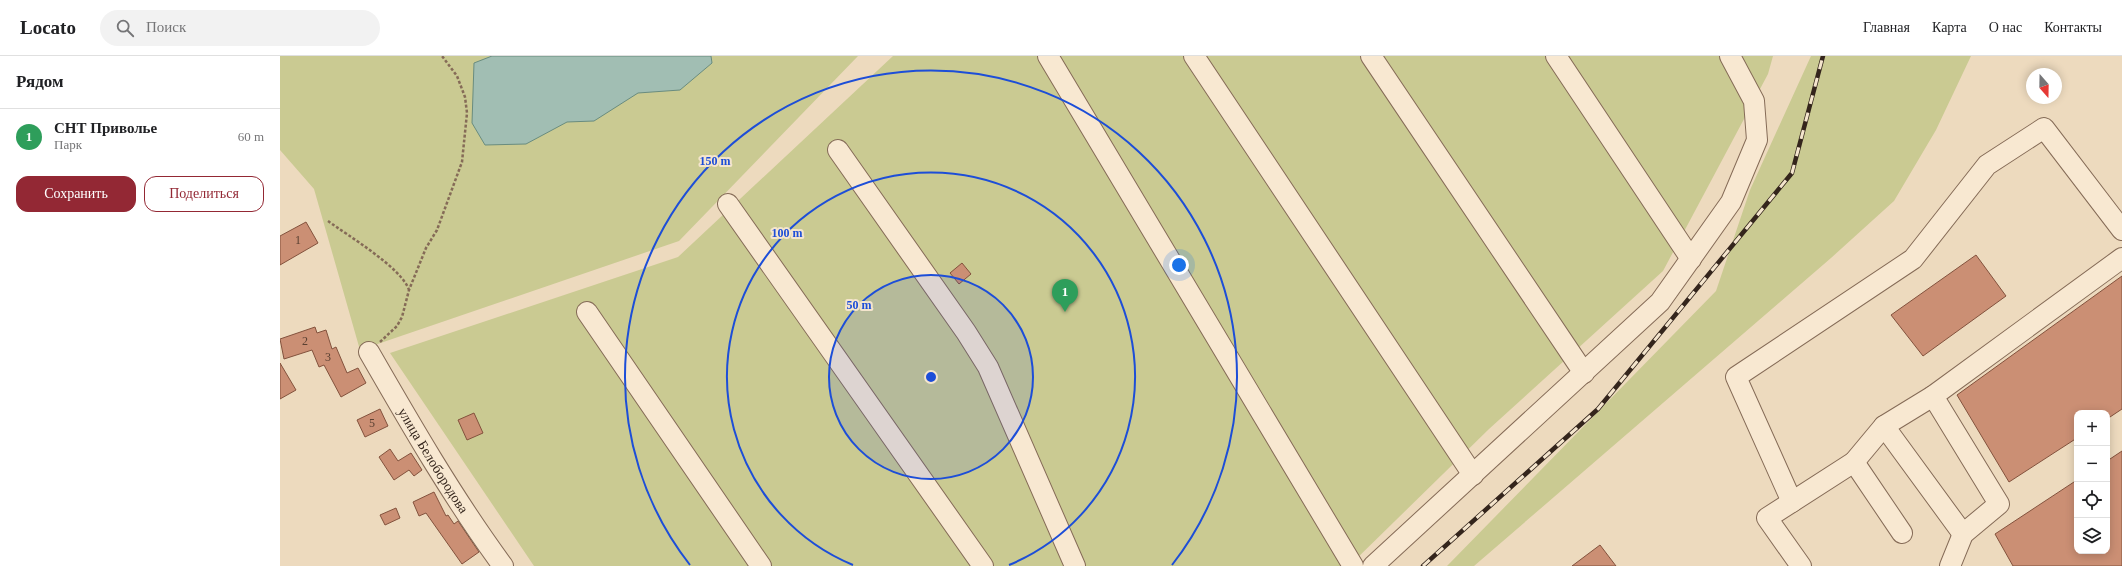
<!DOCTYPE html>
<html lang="ru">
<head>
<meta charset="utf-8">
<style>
  body { margin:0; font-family:Georgia,serif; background:#f2f2f2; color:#202124 }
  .controls { position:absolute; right:12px; bottom:12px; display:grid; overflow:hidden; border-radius:8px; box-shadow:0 2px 10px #0003 }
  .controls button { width:36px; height:36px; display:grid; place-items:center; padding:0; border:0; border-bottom:1px solid #e0e0e0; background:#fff; color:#202124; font:20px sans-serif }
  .compass { position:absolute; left:1746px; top:12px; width:36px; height:36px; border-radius:50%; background:#fff; box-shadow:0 2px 10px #0003; rotate:160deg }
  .you { position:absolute; left:899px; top:209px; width:14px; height:14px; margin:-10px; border:3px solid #fff; border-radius:50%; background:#1a73e8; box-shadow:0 0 0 6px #1a73e833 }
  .badge { display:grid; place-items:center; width:26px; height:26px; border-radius:50%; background:#932834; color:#fff; font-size:13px; font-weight:700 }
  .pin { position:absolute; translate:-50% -33px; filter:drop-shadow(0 1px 2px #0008) }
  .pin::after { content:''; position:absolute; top:21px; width:14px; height:12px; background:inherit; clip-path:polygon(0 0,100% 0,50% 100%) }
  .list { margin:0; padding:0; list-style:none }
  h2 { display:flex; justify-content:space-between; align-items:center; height:52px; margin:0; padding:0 16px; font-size:17px }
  h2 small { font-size:13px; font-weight:400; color:#757577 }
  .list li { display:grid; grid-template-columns:26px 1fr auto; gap:12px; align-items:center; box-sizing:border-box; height:56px; padding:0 16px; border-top:1px solid #e0e0e0 }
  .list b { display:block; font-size:15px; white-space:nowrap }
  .list p { margin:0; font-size:13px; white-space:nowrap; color:#757577 }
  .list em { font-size:13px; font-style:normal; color:#757577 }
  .actions { display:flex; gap:8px; padding:12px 16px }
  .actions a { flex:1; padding:9px 0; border:1px solid #932834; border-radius:12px; text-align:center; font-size:14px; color:#932834 }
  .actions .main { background:#932834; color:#fff }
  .icon { flex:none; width:22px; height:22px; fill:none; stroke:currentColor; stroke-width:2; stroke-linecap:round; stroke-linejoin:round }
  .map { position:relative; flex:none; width:1842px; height:510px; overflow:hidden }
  header { display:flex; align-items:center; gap:24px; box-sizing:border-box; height:56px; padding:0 20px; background:#fff; border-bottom:1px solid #e0e0e0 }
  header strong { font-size:19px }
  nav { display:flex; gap:22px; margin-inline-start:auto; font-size:14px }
  .search { width:280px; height:36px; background:#f2f2f2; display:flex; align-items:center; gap:10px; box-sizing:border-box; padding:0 14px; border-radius:22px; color:#757577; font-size:15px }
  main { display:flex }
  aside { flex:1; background:#fff }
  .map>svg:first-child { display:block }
  .green { fill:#caca92 }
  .water { fill:#a1beb3; stroke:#698c7f }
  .building { fill:#cb8f74; stroke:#83523d }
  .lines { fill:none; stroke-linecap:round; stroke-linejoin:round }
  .minor-casing { stroke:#856b57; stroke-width:22 }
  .path { stroke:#856b57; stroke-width:2.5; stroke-dasharray:3 2; stroke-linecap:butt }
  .minor { stroke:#f8e8d1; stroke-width:20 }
  .rail-casing { stroke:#34251c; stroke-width:4.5 }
  .rail { stroke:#f4e5cd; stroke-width:3; stroke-dasharray:9; stroke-linecap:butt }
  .ring { fill:none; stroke:#1d4ed8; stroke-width:2 }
  .labels { text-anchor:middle; stroke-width:4; stroke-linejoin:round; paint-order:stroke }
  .number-label { font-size:12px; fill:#5a4032 }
  .street-label { font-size:14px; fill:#34251c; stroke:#f4e5cd }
  .centre { fill:#1d4ed8; stroke:#f4e5cd; stroke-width:2 }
  .ring-label { font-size:12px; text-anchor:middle; font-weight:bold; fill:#1d4ed8; stroke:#f4e5cd; stroke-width:4; stroke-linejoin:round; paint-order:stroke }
</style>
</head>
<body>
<header>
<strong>Locato</strong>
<div class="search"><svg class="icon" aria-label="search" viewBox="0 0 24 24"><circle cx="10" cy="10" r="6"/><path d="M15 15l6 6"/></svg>Поиск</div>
<nav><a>Главная</a><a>Карта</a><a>О нас</a><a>Контакты</a></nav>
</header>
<main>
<aside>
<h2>Рядом<small></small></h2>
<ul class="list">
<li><span class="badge" style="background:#2e9e5b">1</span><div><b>СНТ Приволье</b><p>Парк</p></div><em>60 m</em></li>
</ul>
<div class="actions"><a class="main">Сохранить</a><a>Поделиться</a></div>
</aside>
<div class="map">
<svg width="1842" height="510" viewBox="0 0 1842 510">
  <rect width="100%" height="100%" fill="#eddabe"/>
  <path class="green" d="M0,0h578l-179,185 -319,109 -46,-161 -34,-39z
    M613,0h880l-5,18 -105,197 -174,158 -140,137h-815l-144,-213 288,-96z
    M1531,0h160l-35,74 -42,71 -63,57 -357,308h-27l269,-275 34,-101z"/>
  <path class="water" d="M212,0h219l1,7 -32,27 -42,3 -44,28 -27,1 -41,22 -41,1 -13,-22 2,-60z"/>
  <path class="building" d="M26,166l12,21 -38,22v-29z
    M1696,199l30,41 -83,60 -32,-41z
    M682,207l9,11 -12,10 -9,-11z
    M1842,220v133l-15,10v-6h-30v25l-68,44 -52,-87z
    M35,271l2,6 9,-3 6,19 4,-2 11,26 11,-5 8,15 -25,14 -17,-32 -5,2 -7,-17 -28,9 -4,-20z
    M0,307l16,27 -16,9z
    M100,353l8,17 -23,11 -8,-17z
    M194,357l9,20 -16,7 -9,-20z
    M110,393l8,12 13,-8 11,17 -8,6 -5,-6 -15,10 -15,-23z
    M1842,395v115h-109l-18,-32 82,-54v71h30v-90z
    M154,436l12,24 2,-1 6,9 4,-3 21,31 -17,12 -36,-51 -7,3 -6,-14z
    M116,452l4,10 -15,7 -5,-10z
    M1320,489l16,21h-44z"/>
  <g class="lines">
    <g class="minor-casing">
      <g id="minor">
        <path d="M768,0l305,510"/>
        <path d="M914,0l279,419"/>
        <path d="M1091,0l213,317"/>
        <path d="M1276,0l135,203"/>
        <path d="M558,94l128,182 22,35 87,199"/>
        <path d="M448,148l255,362"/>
        <path d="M307,256l174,254"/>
        <path id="s1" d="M89,296c42,73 84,146 134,214"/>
        <path d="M1653,340l66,108 -36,30 -13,32"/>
        <path d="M1604,370l79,108"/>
        <path d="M1574,406l30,-36 49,-30 189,-138"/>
        <path d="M1512,446l-56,-125 177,-118 74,-94 57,-37 78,102"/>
        <path d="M1093,510l287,-264 71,-100 26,-62 -3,-39 -24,-45"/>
        <path d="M1521,510l-34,-48 87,-56 48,71"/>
      </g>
    </g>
    <path class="path" d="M48,165c19,14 74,47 81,69
      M100,286l17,-16 5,-9 7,-27 17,-42 11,-18 25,-68 5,-49 -2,-16 -8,-21 -15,-20"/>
    <use href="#minor" class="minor"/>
    <g class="rail-casing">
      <path id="rail" d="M1143,510l175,-157 194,-236 31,-117"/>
    </g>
    <use href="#rail" class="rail"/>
  </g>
  <circle cx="651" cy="321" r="102" fill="#1d4ed8" fill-opacity=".12"/>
  <g class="ring">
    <circle cx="651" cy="321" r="102"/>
    <path d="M573 509A204 204 0 1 1 729 509"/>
    <path d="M410 509A306 306 0 1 1 892 509"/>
  </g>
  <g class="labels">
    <g class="number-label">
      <text x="18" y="188">1</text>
      <text x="25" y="289">2</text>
      <text x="48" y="305">3</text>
      <text x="92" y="371">5</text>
    </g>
    <g class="street-label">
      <text dy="5" stroke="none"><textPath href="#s1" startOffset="126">улица Белобородова</textPath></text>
    </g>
  </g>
  <circle cx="651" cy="321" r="6" class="centre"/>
  <g class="ring-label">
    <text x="435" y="109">150 m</text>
    <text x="507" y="181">100 m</text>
    <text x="579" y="253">50 m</text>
  </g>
</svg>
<div class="controls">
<button>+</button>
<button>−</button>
<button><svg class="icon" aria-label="locate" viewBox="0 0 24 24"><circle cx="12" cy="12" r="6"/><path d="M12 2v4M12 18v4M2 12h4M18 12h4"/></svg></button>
<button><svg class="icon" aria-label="layers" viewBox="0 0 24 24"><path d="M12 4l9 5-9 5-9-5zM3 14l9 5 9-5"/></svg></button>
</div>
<svg class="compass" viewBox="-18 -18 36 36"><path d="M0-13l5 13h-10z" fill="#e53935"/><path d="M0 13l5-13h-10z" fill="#757577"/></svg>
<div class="you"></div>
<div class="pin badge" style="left:785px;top:256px;background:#2e9e5b">1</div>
</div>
</main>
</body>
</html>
